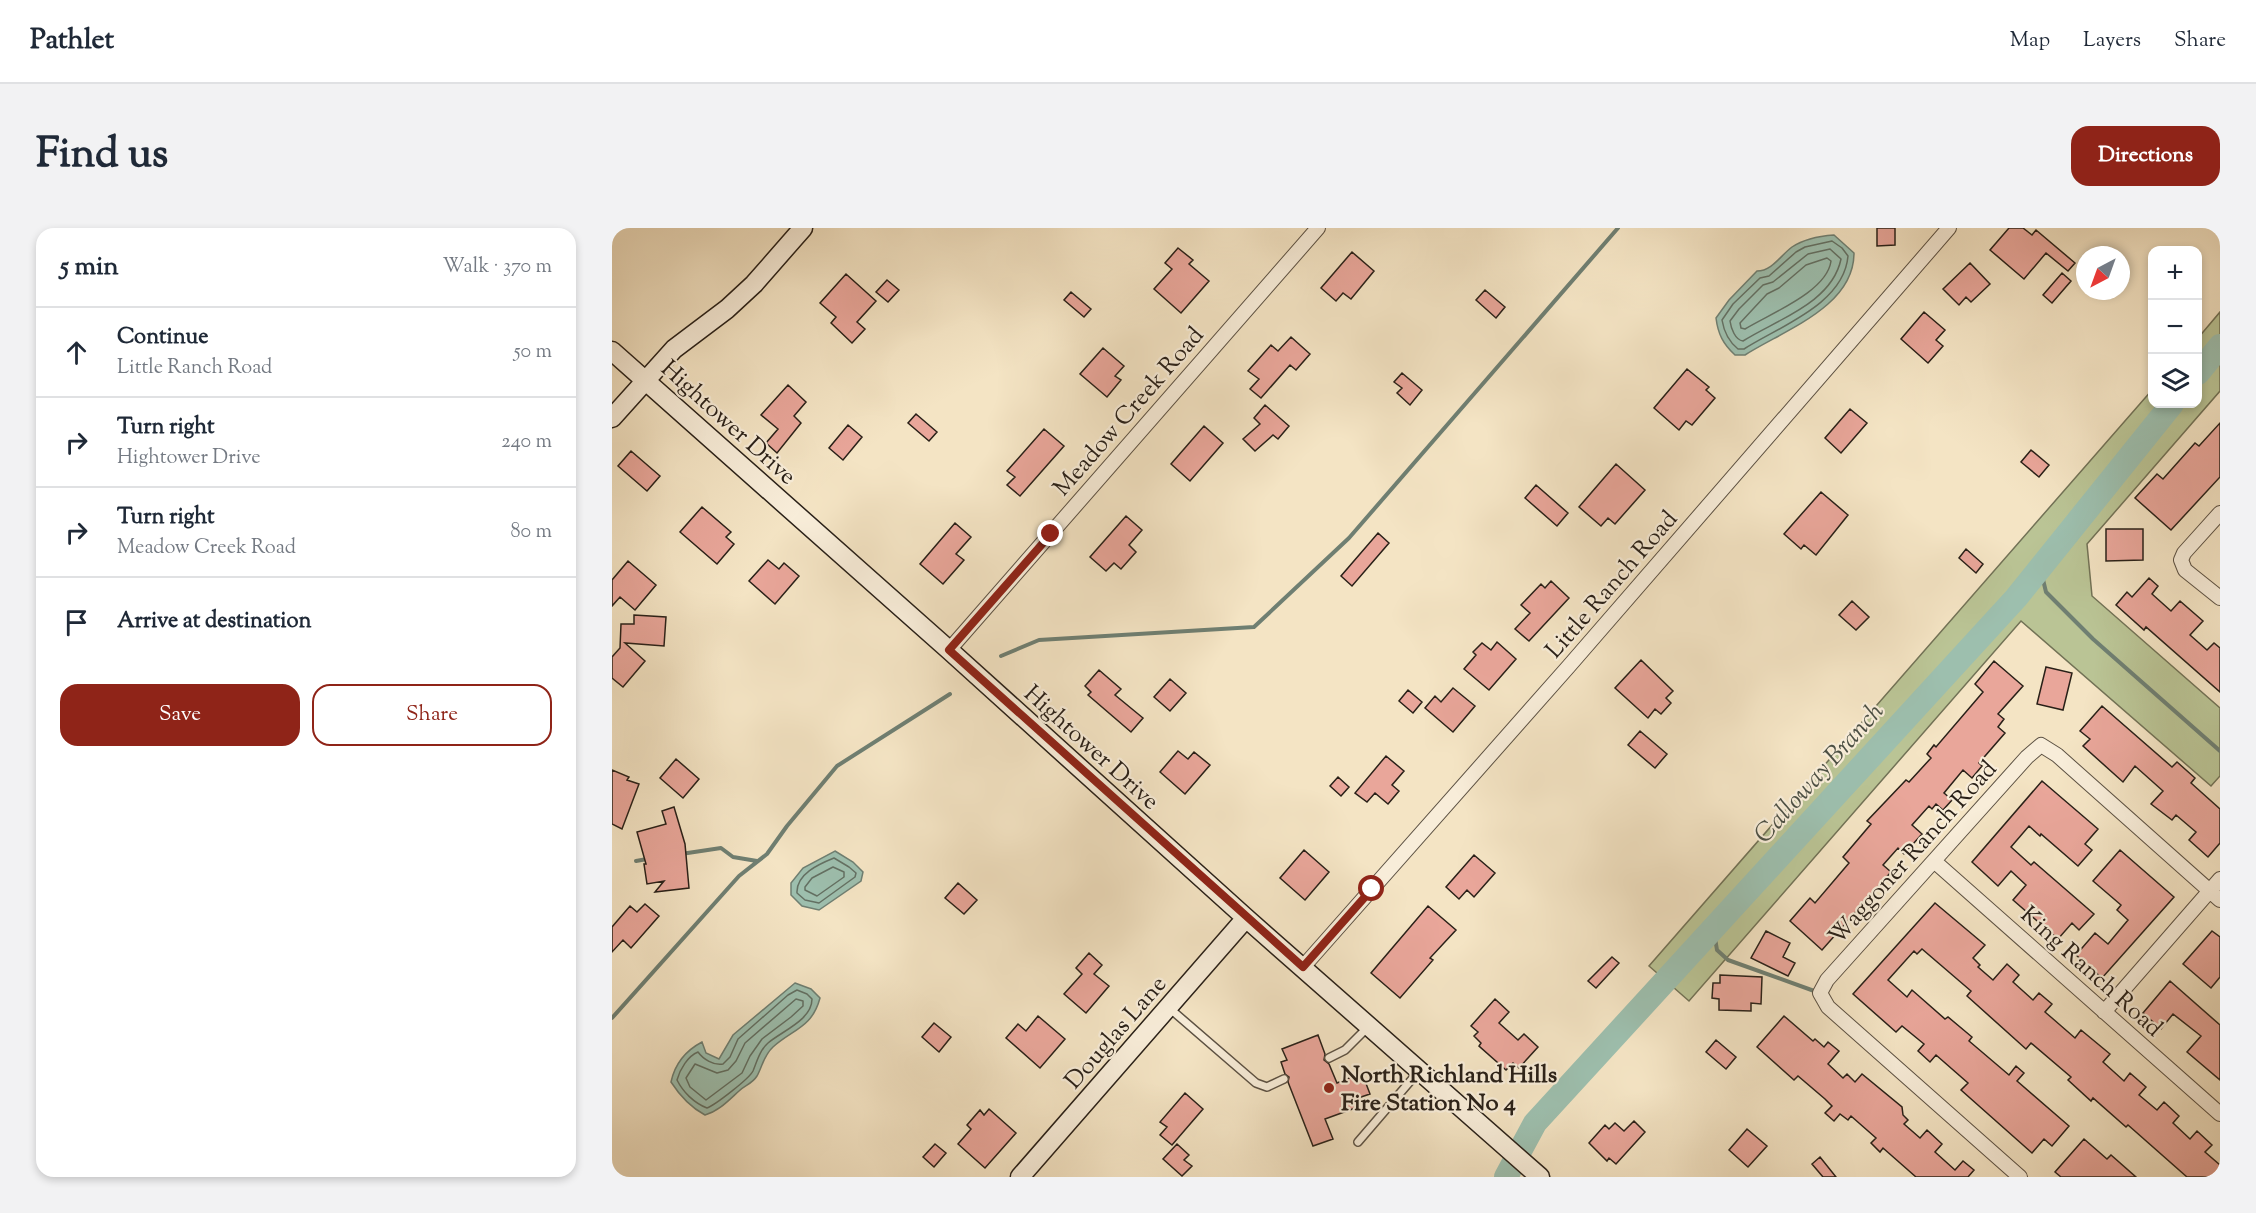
<!DOCTYPE html>
<html lang="en">
<head>
<meta charset="utf-8">
<style>
  body { margin:0; font-family:"Sorts Mill Goudy",serif; background:#f2f2f3; color:#1f2937 }
  .controls { position:absolute; right:18px; top:18px; display:grid; overflow:hidden; border-radius:12px; box-shadow:0 3px 9px #0003 }
  .controls button { width:54px; height:54px; display:grid; place-items:center; padding:0; border:0; border-bottom:2px solid #e0e1e3; background:#fff; color:#1f2937; font:30px sans-serif }
  .compass { position:absolute; left:1464px; top:18px; width:54px; height:54px; border-radius:50%; background:#fff; box-shadow:0 3px 9px #0003; rotate:221deg }
  .stop { position:absolute; width:18px; height:18px; margin:-14px; border:4px solid #8f2418; border-radius:50%; background:#fff }
  .stop.end { background:#8f2418; border-color:#fff; box-shadow:0 2px 6px #0008 }
  .list { margin:0; padding:0; list-style:none }
  h2 { display:flex; justify-content:space-between; align-items:center; height:78px; margin:0; padding:0 24px; font-size:26px }
  h2 small { font-size:20px; font-weight:400; color:#747a83 }
  .list li { display:grid; grid-template-columns:39px 1fr auto; gap:18px; align-items:center; box-sizing:border-box; height:90px; padding:0 24px; border-top:2px solid #e0e1e3 }
  .list b { display:block; font-size:22px; white-space:nowrap }
  .list p { margin:0; font-size:20px; white-space:nowrap; color:#747a83 }
  .list em { font-size:20px; font-style:normal; color:#747a83 }
  .actions { display:flex; gap:12px; padding:18px 24px }
  .actions a { flex:1; padding:14px 0; border:2px solid #8f2418; border-radius:18px; text-align:center; font-size:21px; color:#8f2418 }
  .actions .main { background:#8f2418; color:#fff }
  .icon { flex:none; width:33px; height:33px; fill:none; stroke:currentColor; stroke-width:2; stroke-linecap:round; stroke-linejoin:round }
  .map { position:relative; flex:none; width:1608px; height:949px; overflow:hidden; border-radius:18px }
  header { display:flex; align-items:center; gap:36px; box-sizing:border-box; height:84px; padding:0 30px; background:#fff; border-bottom:2px solid #e0e1e3 }
  header strong { font-size:28px }
  nav { display:flex; gap:33px; margin-inline-start:auto; font-size:21px }
  .intro { display:flex; align-items:center; justify-content:space-between; box-sizing:border-box; height:144px; padding:0 36px }
  h1 { margin:0; font-size:42px }
  .button { padding:15px 27px; border-radius:18px; background:#8f2418; color:#fff; font-size:21px; font-weight:700 }
  main { display:flex; gap:36px; padding:0 36px }
  aside { flex:1; background:#fff; border-radius:18px; box-shadow:0 3px 9px #0003 }
  .map>svg:first-child { display:block }
  .green { fill:#bac495; stroke:#727256; stroke-width:1.5 }
  .water { fill:#9dbfae; stroke:#6f7f72; stroke-width:1.5 }
  .lines { fill:none; stroke-linecap:round; stroke-linejoin:round }
  .shore { stroke:#637063; stroke-width:1.5 }
  .stream { stroke:#6f7f72; stroke-width:4 }
  .river { stroke:#9dbfae; stroke-width:24 }
  .building { fill:#e9a69a; stroke:#292018; stroke-width:1.5 }
  .lane-casing { stroke:#5c5143; stroke-width:10 }
  .street-casing { stroke:#5c5143; stroke-width:16 }
  .secondary-casing { stroke:#292018; stroke-width:21 }
  .lane { stroke:#f8edd9; stroke-width:7 }
  .street { stroke:#f8edd9; stroke-width:14 }
  .secondary { stroke:#f8edd9; stroke-width:18 }
  .route { stroke:#8f2418; stroke-width:8 }
  .poi-dot { fill:#8f2418; stroke:#f8edd9; stroke-width:2 }
  .labels { text-anchor:middle; stroke-width:4.5; stroke-linejoin:round; paint-order:stroke }
  .street-label { font-size:24px; fill:#292018; stroke:#f8edd9 }
  .poi-label { font-size:24px; font-weight:bold; fill:#292018; stroke:#f8edd9; text-anchor:start }
  .water-label { font-size:26px; font-style:italic; fill:#4c5045; stroke:#f8edd9 }
</style>
</head>
<body>
<header>
<strong>Pathlet</strong>
<nav><a>Map</a><a>Layers</a><a>Share</a></nav>
</header>
<div class="intro"><h1>Find us</h1><a class="button">Directions</a></div>
<main>
<aside>
<h2>5 min<small>Walk · 370 m</small></h2>
<ul class="list">
<li><svg class="icon" aria-label="ahead" viewBox="0 0 24 24"><path d="M12 20V5M6 11l6-6 6 6"/></svg><div><b>Continue</b><p>Little Ranch Road</p></div><em>50 m</em></li>
<li><svg class="icon" aria-label="right" viewBox="0 0 24 24"><path d="M7 20v-9h11M14 6l5 5-5 5"/></svg><div><b>Turn right</b><p>Hightower Drive</p></div><em>240 m</em></li>
<li><svg class="icon" aria-label="right" viewBox="0 0 24 24"><path d="M7 20v-9h11M14 6l5 5-5 5"/></svg><div><b>Turn right</b><p>Meadow Creek Road</p></div><em>80 m</em></li>
<li><svg class="icon" aria-label="arrive" viewBox="0 0 24 24"><path d="M6 21V4h12l-3 4 3 4H6"/></svg><div><b>Arrive at destination</b></div></li>
</ul>
<div class="actions"><a class="main">Save</a><a>Share</a></div>
</aside>
<div class="map">
<svg width="1608" height="949" viewBox="0 0 1608 949">
  <rect width="100%" height="100%" fill="#f4e4c4"/>
  <filter id="stains"><feTurbulence type="fractalNoise" baseFrequency=".00333" numOctaves="4"/><feColorMatrix values="0 0 0 0 .2 0 0 0 0 .09 0 0 0 0 .02 0 0 0 .5 -.17"/></filter>
  <radialGradient id="worn" r=".72"><stop offset=".6" stop-color="#630" stop-opacity="0"/><stop offset="1" stop-color="#630" stop-opacity=".3"/></radialGradient>
  <path class="green" d="M1608,84v79l-133,153 5,52 128,112v68l-9,10 -190,-165 -332,380 -40,-35 503,-576v14h46v-66z"/>
  <path class="water" d="M1222,7l20,18c0,54 -70,77 -109,102h-10c-12,-11 -17,-21 -19,-37l13,-18 28,-29c15,0 24,-16 35,-24 12,-8 28,-11 42,-12z
    M223,623l18,11 10,10 -2,9 -42,29 -17,-4 -11,-11v-12l12,-15z
    M183,755l16,6 9,9c-8,30 -27,31 -47,49 -9,8 -11,20 -16,29 -5,8 -12,9 -18,15 -10,9 -20,20 -34,24 -15,-8 -25,-19 -34,-33 4,-19 14,-31 31,-40l4,11 13,6 14,-24z"/>
  <g class="lines">
    <path class="shore" d="M1220,13l10,7 6,8c-4,48 -68,70 -104,93h-6c-10,-8 -14,-17 -16,-29l11,-16 27,-26 9,-2 27,-24 9,-5z
      M1218,21l11,10c-9,44 -65,61 -98,82 -8,-1 -12,-13 -13,-20l9,-12 24,-24 10,-3 35,-28z
      M1215,30l4,3c-4,31 -62,53 -86,68l-4,-1 -1,-5 27,-29 12,-6 27,-23z
      M222,630l15,9 7,6 -1,4 -36,26 -14,-3 -8,-7c-1,-19 22,-29 37,-35z
      M221,639l11,5v5l-27,19 -12,-6v-3l7,-9z
      M185,762l10,4 5,5c0,21 -30,32 -44,44 -8,7 -11,18 -15,28 -4,8 -38,34 -46,37 -13,-5 -24,-16 -30,-28 3,-11 11,-24 21,-28 5,7 16,14 25,12l7,-7 8,-18 50,-44z
      M184,771l7,2v5l-12,11 -29,22 -12,17 -8,17 -36,27 -16,-13 -4,-9 9,-14 22,9 11,-3 8,-9 9,-18z"/>
    <path class="stream" d="M1428,339l6,25 47,47 127,112
      M389,428l38,-16 215,-13 95,-89 269,-310
      M69,626l40,-6 12,9 24,4
      M24,633l11,-2
      M1126,673l-23,37 2,12 11,10 89,32
      M0,790l127,-142 28,-22 20,-28 50,-60 113,-72"/>
    <path class="river" d="M1586,145l22,-27
      M894,949l29,-54 481,-525 156,-194"/>
  </g>
  <path class="building" d="M1265,0h18v17l-18,1z
    M1397,0h14l9,7 4,-5 39,33 -7,8 -22,-18 -22,26 -34,-29z
    M566,20l15,12 -4,4 20,17 -28,32 -27,-24 18,-20 -7,-6z
    M740,24l22,19 -23,28 -8,-6 -7,8 -15,-13z
    M1358,35l20,21 -19,18 -5,-5 -7,8 -16,-16z
    M1450,45l9,8 -19,22 -9,-8z
    M234,46l30,27 -19,21 8,7 -13,14 -21,-20 5,-6 -16,-14z
    M275,52l12,10 -11,12 -12,-10z
    M873,62l20,17 -9,11 -20,-18z
    M459,64l20,17 -7,8 -20,-17z
    M1312,84l21,18 -9,10 7,6 -15,17 -27,-24z
    M679,109l19,17 -14,16 -6,-5 -29,33 -11,-9 9,-10 -11,-8 23,-26 7,6z
    M491,120l21,18 -9,10 6,4 -14,17 -27,-23z
    M1075,141l22,18 -3,3 9,8 -23,27 -6,-4 -7,9 -25,-22z
    M790,145l20,17 -12,15 -13,-12 5,-5 -8,-6z
    M176,157l18,17 -12,14 7,7 -24,30 -11,-10 12,-14 -17,-14z
    M653,177l24,21 -11,13 -5,-4 -18,16 -12,-12 17,-15 -6,-6z
    M1238,181l17,14 -26,30 -16,-15z
    M304,186l21,18 -8,9 -21,-18z
    M1608,195v54l-49,53 -36,-32 22,-24 6,5 32,-36 4,3z
    M236,197l14,12 -19,23 -14,-12z
    M592,198l19,17 -33,38 -19,-17z
    M432,201l20,17 -44,50 -13,-11 8,-8 -8,-6z
    M1419,222l18,15 -10,12 -18,-15z
    M19,223l29,25 -13,15 -29,-25z
    M1004,236l29,26 -30,34 -7,-6 -7,8 -22,-19z
    M924,257l32,28 -11,13 -32,-28z
    M1209,264l27,23 -32,40 -12,-10 -3,4 -17,-15z
    M90,279l29,25 -5,5 8,7 -17,20 -37,-32z
    M514,288l16,14 -13,15 7,7 -15,17 -7,-6 -8,8 -16,-14z
    M343,295l16,14 -15,17 8,6 -21,24 -23,-20z
    M1494,301h37v31l-37,1z
    M766,305l11,10 -37,43 -11,-10z
    M1354,321l17,15 -7,9 -17,-15z
    M156,332l11,9 5,-6 15,13 -24,28 -26,-23z
    M16,333l28,24 -21,25 -15,-13 -8,9v-26z
    M1537,350l9,8 -6,8 19,17 9,-10 23,20 -13,14 17,15 7,-7 6,5v44l-74,-65 -2,3 -28,-25 11,-13 5,5z
    M939,353l18,17 -40,43 -14,-12 15,-16 -9,-8 20,-21 4,4z
    M1240,373l17,16 -13,13 -17,-15z
    M22,387l32,2 -2,29 -39,-3 20,18 -22,26 -11,-9v-21l8,-9 1,-24h13z
    M885,414l19,17 -27,31 -25,-21 12,-14 -3,-3 9,-9 9,7z
    M1029,432l32,31 -7,7 5,5 -10,11 -6,-5 -7,9 -33,-30z
    M1382,433l29,25 -25,28 6,5 -6,8 7,6 -26,30 3,3 -10,12 -9,-8 -19,23 8,7 -9,10 -7,-6 -4,5 -3,-3 -17,19 10,9 -18,20 -6,-6 -15,17 8,7 -69,78 -32,-29 20,-23 5,5 34,-40 -6,-6 28,-33 -4,-3 39,-41 3,2 22,-24 -4,-4 7,-9 2,2 47,-55 -8,-8z
    M1434,439l26,6 -9,37 -26,-6z
    M487,442l22,19 -6,6 28,23 -12,14 -43,-37 3,-3 -6,-6z
    M558,451l16,14 -16,18 -16,-14z
    M841,460l22,18 -22,26 -28,-24 10,-12 6,6z
    M796,462l14,12 -9,11 -14,-12z
    M1490,478l70,61 5,-5 18,16 -4,5 29,26v34l-12,14 -19,-17 7,-8 -20,-17 -4,5 -21,-16 12,-13 -28,-25 -12,16 -40,-36 7,-7 -10,-8z
    M1028,503l27,23 -12,14 -27,-23z
    M566,523l10,8 6,-7 16,13 -25,29 -25,-22z
    M774,528l18,15 -12,14 7,6 -11,13 -13,-11 -8,9 -12,-9z
    M64,531l23,20 -16,19 -23,-20z
    M0,542l17,7 -2,3 12,4 -17,45 -10,-5z
    M726,549l11,10 -8,9 -11,-10z
    M1430,553l56,48 -13,15 7,6 -14,16 -37,-32 -1,2 -11,-10 -18,21 20,18 3,-3 60,52 -15,16 -7,-7 -14,16 -45,-39 13,-15 -15,-14 -13,15 -26,-24z
    M62,579l11,37 4,44 -34,4 9,-11 -17,3 -3,-20h2l-9,-32 29,-8 -4,-13z
    M692,622l25,22 -24,28 -25,-22z
    M1508,622l54,47 -72,81 -26,-23 19,-22 13,11 20,-24 -11,-10 4,-5 -28,-24z
    M862,627l21,18 -21,24 -7,-7 -8,9 -13,-12z
    M346,655l19,17 -13,14 -19,-16z
    M1323,675l50,42 -12,13 7,7 -2,2 15,13 14,-16 12,11 -6,7 20,18 6,-7 13,11 -7,8 7,6 23,20 6,-8 29,24 -7,8 21,19 6,-8 16,14 -7,8 18,15 7,-8 15,14 -6,7 17,16 7,-8 15,14 -7,7 15,13v12h-33l-59,-52 -2,2 -33,-29 -2,3 -23,-21 3,-3 -40,-34 -5,6 -59,-53 4,-5 -49,-42 -5,5 -3,-3 -26,29 19,17 5,-7 33,29 3,-2 24,20 -3,4 40,34 7,-9 8,7 -7,8 52,45 -17,20 -8,-7 -12,14 -71,-63 7,-7 -32,-28 -6,7 -12,-11 6,-7 -22,-18 -6,6 -43,-38z
    M33,676l14,12 -28,32 -8,-8 -11,12v-25l18,-21 7,6z
    M816,678l28,24 -26,28 3,2 -33,38 -29,-25z
    M1154,703l24,12 -7,14 12,6 -7,13 -37,-18z
    M1600,703l8,6v40l-9,11 -28,-24z
    M477,725l13,12 -8,9 15,12 -23,27 -22,-19 18,-20 -6,-6z
    M1000,729l7,6 -23,25 -8,-7z
    M1108,747l42,2 -1,27 -10,-1v8l-32,-1v-11l-7,-1 1,-15h7z
    M1558,753l50,44v55l-33,-28 14,-16 -28,-22 -12,15 -18,-16z
    M883,771l14,13 -10,11 19,17 6,-6 14,13 -19,21 -6,-5 -7,7 -27,-24 2,-3 -7,-7 4,-4 -7,-6z
    M426,788l27,23 -25,29 -34,-30 12,-14 8,7z
    M1172,788l29,25 2,-2 9,8 4,-5 11,9 -11,13 15,14 4,-4 8,8 7,-8 40,33 1,8 5,5 -4,4 16,14 7,-8 15,14 -7,8 20,18 8,-9 11,9 -6,7h-52l-33,-29 -3,4 -9,-9 5,-5 -25,-22 -3,4 -8,-6 -6,7 -9,-8 7,-7 -7,-7 -27,-23 -4,4 -37,-33z
    M322,795l17,14 -12,15 -17,-15z
    M706,807l7,19 -1,6 5,4 8,19 25,-10 8,21 -15,5 3,8 -33,12 8,20 -20,7 -25,-64 1,-5 -4,-3 -4,-12 6,-2 -5,-11z
    M1104,812l20,17 -10,12 -20,-17z
    M573,865l18,16 -31,36 -12,-10 7,-8 -7,-5z
    M377,881l27,24 -31,35 -27,-24 13,-15 -4,-4 13,-15 4,5z
    M1022,893l11,11 -29,32 -7,-6 -2,3 -18,-18 16,-18 4,4 6,-6 9,8z
    M1135,901l20,17 -19,21 -19,-17z
    M1472,911l23,20 4,-4 25,22h-75l-6,-5z
    M323,916l11,9 -12,14 -11,-10z
    M565,916l12,11 -5,5 8,6 -10,10 -19,-17z
    M1208,929l16,20h-13l-11,-13z"/>
  <g class="lines">
    <g class="lane-casing">
      <path id="lane" d="M556,779l88,76 11,4 17,-8
        M717,830l16,-8 22,-22
        M746,914l61,-71"/>
    </g>
    <g class="street-casing">
      <path id="street" d="M1608,285l-36,40 -3,7 4,10 35,28
        M337,422l369,-422
        M1322,633l286,253
        M691,739l266,-301 380,-438
        M1492,784l116,-133
        M1408,949l-192,-170 -8,-14 7,-13 200,-223 14,-12 16,10 163,145"/>
    </g>
    <g class="secondary-casing">
      <path id="secondary" d="M0,123l337,299 297,268 294,259
        M0,190l62,-69 53,-40 27,-25 49,-56
        M408,949l226,-259"/>
    </g>
    <use href="#lane" class="lane"/>
    <use href="#street" class="street"/>
    <use href="#secondary" class="secondary"/>
  </g>
  <g class="lines">
    <path class="route" d="M439,306l-102,116 354,317 69,-78"/>
  </g>
  <circle class="poi-dot" cx="717" cy="860" r="6"/>
  <g class="labels">
    <g class="street-label">
      <text transform="translate(516 183) rotate(-49)" y="8">Meadow Creek Road</text>
      <text transform="translate(117 194) rotate(42)" y="8">Hightower Drive</text>
      <text transform="translate(999 356) rotate(-49)" y="8">Little Ranch Road</text>
      <text transform="translate(480 519) rotate(42)" y="8">Hightower Drive</text>
      <text transform="translate(1300 624) rotate(-48)" y="8">Waggoner Ranch Road</text>
      <text transform="translate(1480 743) rotate(42)" y="8">King Ranch Road</text>
      <text transform="translate(503 804) rotate(-49)" y="8">Douglas Lane</text>
    </g>
    <g class="poi-label">
      <text x="729" y="854">North Richland Hills<tspan x="729" dy="28">Fire Station No 4</tspan></text>
    </g>
    <g class="water-label">
      <text transform="translate(1206 544) rotate(-48)" y="9">Calloway Branch</text>
    </g>
  </g>
  <rect width="100%" height="100%" filter="url(#stains)"/>
  <rect width="100%" height="100%" fill="url(#worn)"/>
</svg>
<div class="controls">
<button>+</button>
<button>−</button>
<button><svg class="icon" aria-label="layers" viewBox="0 0 24 24"><path d="M12 4l9 5-9 5-9-5zM3 14l9 5 9-5"/></svg></button>
</div>
<svg class="compass" viewBox="-18 -18 36 36"><path d="M0-13l5 13h-10z" fill="#e53935"/><path d="M0 13l5-13h-10z" fill="#747a83"/></svg>
<div class="stop" style="left:760px;top:661px"></div>
<div class="stop end" style="left:439px;top:306px"></div>
</div>
</main>
</body>
</html>
